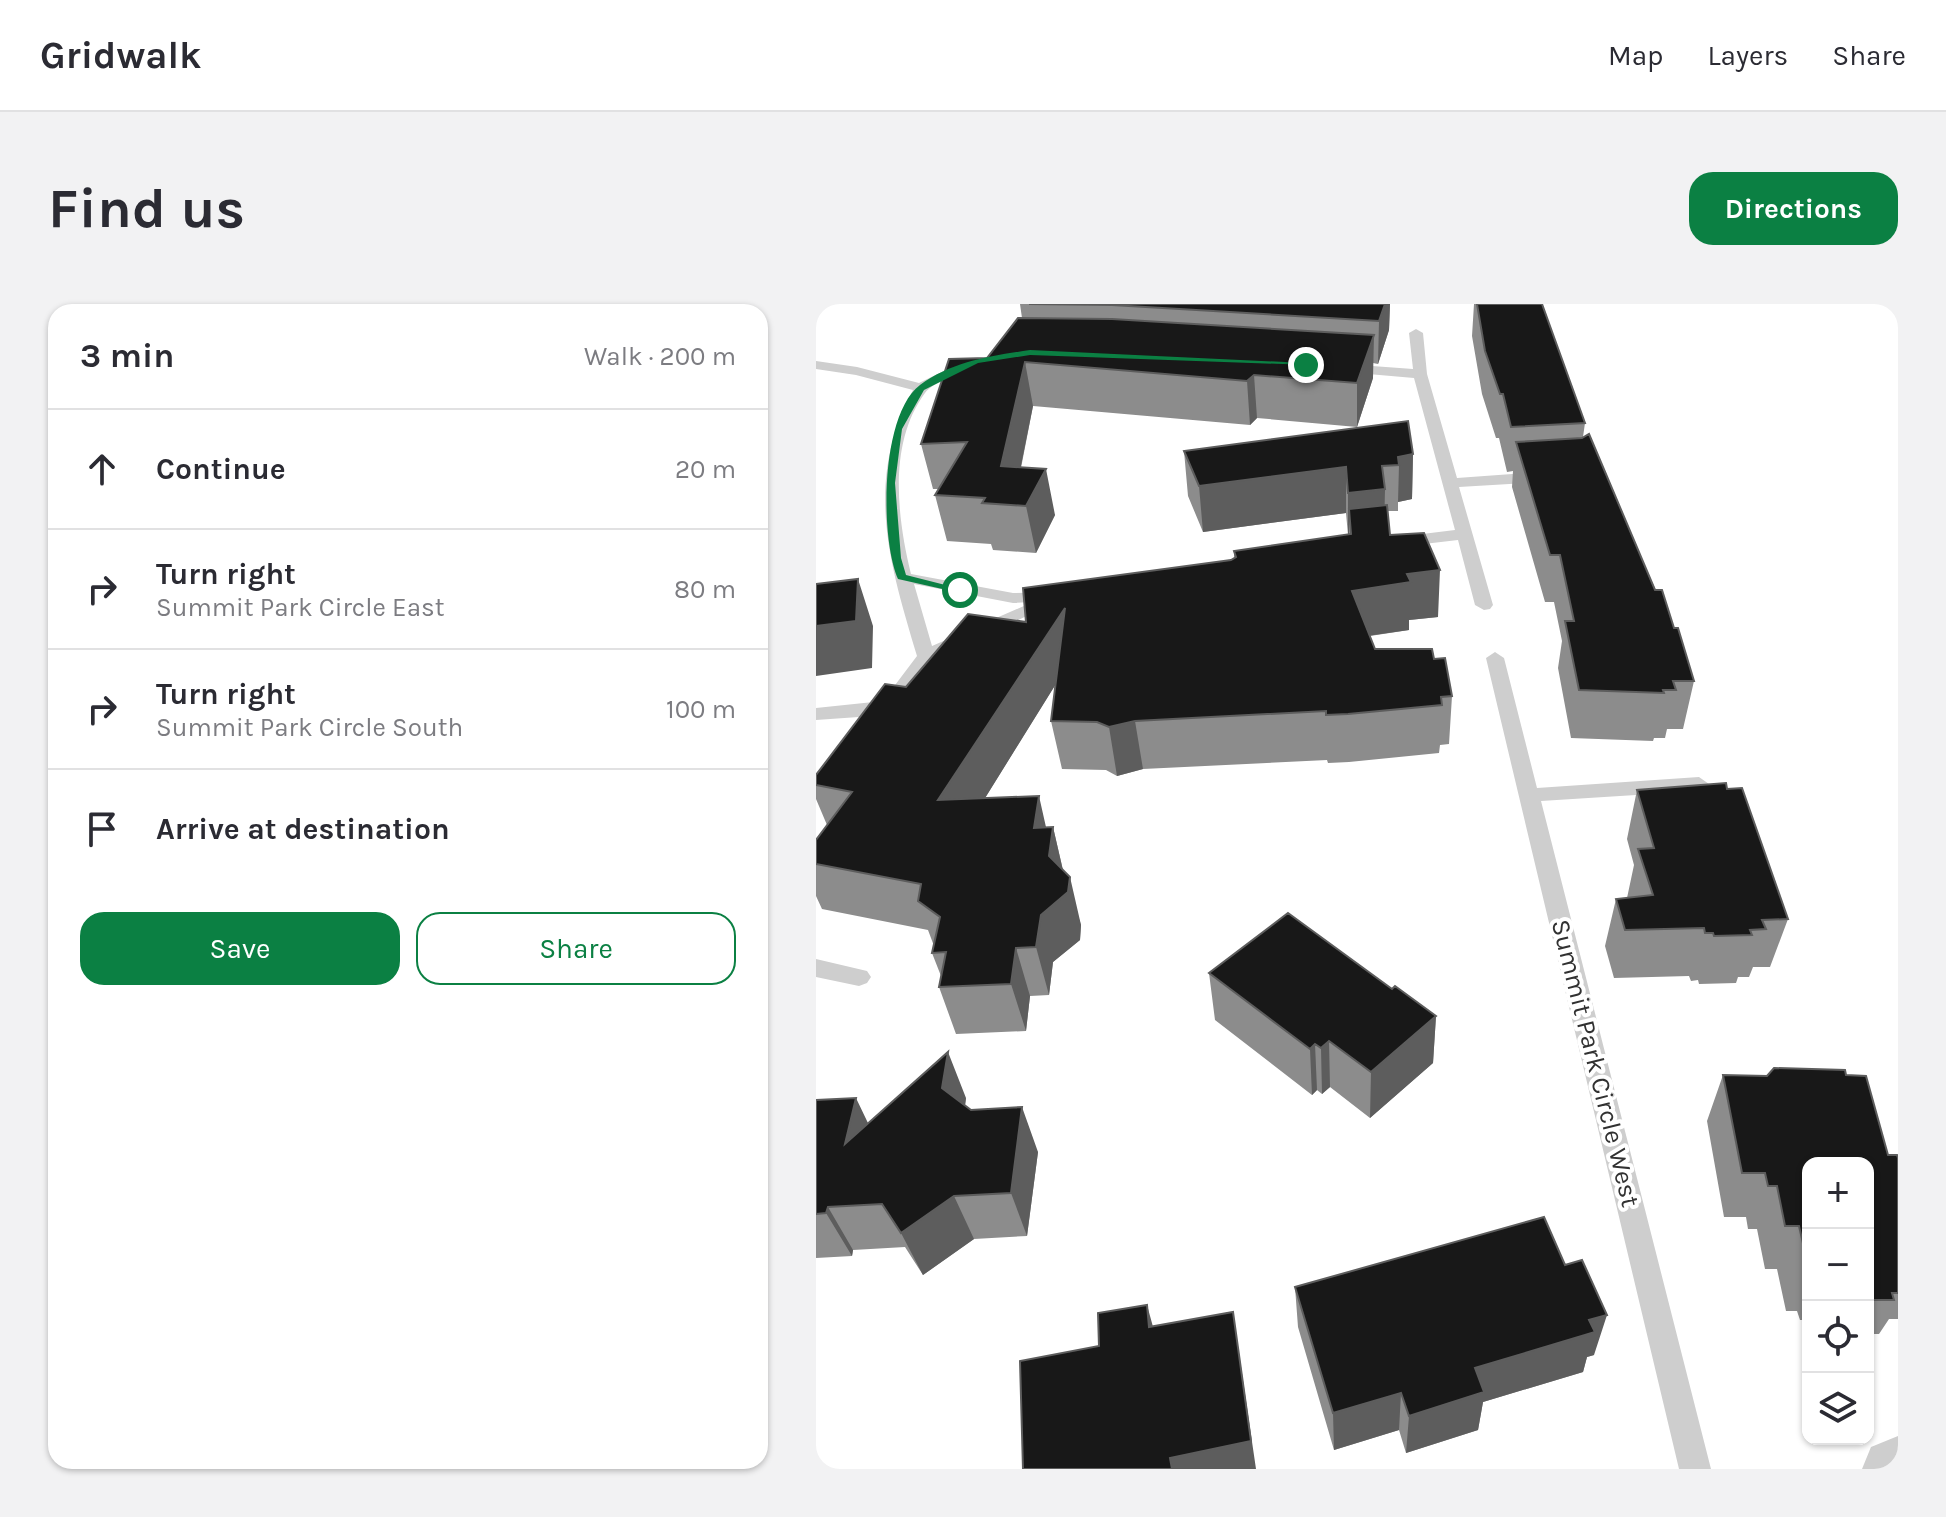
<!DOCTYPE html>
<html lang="en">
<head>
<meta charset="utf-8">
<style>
  body { margin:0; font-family:Karla,sans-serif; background:#f2f2f3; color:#2b2b33 }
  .controls { position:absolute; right:24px; bottom:24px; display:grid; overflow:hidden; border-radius:16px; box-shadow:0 2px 6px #0004 }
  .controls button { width:72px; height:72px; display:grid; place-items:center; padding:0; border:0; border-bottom:2px solid #e1e1e2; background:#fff; color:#2b2b33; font:40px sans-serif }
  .stop { position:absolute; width:24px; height:24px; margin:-18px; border:6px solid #0b8043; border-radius:50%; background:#fff }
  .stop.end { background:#0b8043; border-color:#fff; box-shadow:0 2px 8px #0008 }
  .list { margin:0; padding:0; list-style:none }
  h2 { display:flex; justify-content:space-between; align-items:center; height:104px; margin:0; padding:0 32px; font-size:34px }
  h2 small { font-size:26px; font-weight:400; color:#7c7c81 }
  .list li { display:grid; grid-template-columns:52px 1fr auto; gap:24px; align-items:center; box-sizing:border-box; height:120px; padding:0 32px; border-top:2px solid #e1e1e2 }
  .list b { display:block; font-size:30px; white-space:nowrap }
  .list p { margin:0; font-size:26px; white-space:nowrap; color:#7c7c81 }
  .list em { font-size:26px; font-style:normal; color:#7c7c81 }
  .actions { display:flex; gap:16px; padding:24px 32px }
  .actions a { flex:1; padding:18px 0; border:2px solid #0b8043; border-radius:24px; text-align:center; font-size:28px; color:#0b8043 }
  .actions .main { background:#0b8043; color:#fff }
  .icon { flex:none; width:44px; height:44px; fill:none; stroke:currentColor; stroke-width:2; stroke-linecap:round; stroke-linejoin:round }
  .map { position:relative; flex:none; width:1082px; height:1165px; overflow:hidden; border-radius:24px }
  header { display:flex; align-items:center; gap:48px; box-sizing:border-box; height:112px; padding:0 40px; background:#fff; border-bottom:2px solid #e1e1e2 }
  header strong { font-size:38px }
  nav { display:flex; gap:44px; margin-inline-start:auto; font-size:28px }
  .intro { display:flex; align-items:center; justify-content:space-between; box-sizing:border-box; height:192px; padding:0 48px }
  h1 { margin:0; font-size:56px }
  .button { padding:20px 36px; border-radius:24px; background:#0b8043; color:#fff; font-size:28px; font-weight:700 }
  main { display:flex; gap:48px; padding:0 48px }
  aside { flex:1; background:#fff; border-radius:24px; box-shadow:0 2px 6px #0004 }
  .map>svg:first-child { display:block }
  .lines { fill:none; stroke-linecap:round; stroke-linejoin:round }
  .service { fill:#cecece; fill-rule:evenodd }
  .minor { fill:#cecece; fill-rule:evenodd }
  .wall { fill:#8c8c8c }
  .shaded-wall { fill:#5d5d5d }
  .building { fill:#181818; stroke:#5d5d5d; stroke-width:2 }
  .route { fill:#0b8043 }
  .labels { text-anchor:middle; stroke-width:8; stroke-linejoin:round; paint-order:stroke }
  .street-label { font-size:26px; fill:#313131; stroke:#fff }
</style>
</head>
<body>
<header>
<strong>Gridwalk</strong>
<nav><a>Map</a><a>Layers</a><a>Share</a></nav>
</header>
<div class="intro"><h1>Find us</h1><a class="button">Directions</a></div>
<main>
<aside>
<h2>3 min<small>Walk · 200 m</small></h2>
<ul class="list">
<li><svg class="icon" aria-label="ahead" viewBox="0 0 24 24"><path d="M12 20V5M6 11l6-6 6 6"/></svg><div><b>Continue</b></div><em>20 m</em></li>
<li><svg class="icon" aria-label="right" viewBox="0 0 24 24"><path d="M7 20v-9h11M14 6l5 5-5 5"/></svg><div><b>Turn right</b><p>Summit Park Circle East</p></div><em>80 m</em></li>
<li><svg class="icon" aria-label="right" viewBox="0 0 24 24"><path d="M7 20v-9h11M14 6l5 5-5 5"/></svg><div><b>Turn right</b><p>Summit Park Circle South</p></div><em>100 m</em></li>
<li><svg class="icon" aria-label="arrive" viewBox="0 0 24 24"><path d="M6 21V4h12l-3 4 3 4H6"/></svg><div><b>Arrive at destination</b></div></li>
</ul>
<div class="actions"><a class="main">Save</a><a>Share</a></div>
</aside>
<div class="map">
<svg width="1082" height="1165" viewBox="0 0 1082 1165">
  <rect width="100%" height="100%" fill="#fff"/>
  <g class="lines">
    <path class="service" d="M600,25l7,4 4,41 30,104 84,-6 8,5 -8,5 -82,5 34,118 -3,4 -6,1 -9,-5 -17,-65 -60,7 -8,-5 8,-5 57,-7 -41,-152 -69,-6 -7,-4 7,-4 68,5 -4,-36z
      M0,57l41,6 62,16 45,-22h10v6c-14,7 -40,14 -49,26 -37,50 -28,124 -14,181l102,19 40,-1 6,9 -127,59 -36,51 -9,4 -71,5v-12l67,-7 34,-45c-28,-94 -53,-174 -4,-266l-57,-15 -40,-6zM98,280l99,19 20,-1 -101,44z
      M679,348l9,6 33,130 162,-11 10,7 -10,7 -158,10 170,668h-32l-193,-811z
      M0,655l51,12 4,6 -4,6 -8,3 -43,-9z"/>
    <path class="minor" d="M1082,1132v33h-36l9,-22z"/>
  </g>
  <path class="wall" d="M204,0h370l-1,26 -11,34 -5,-1v15l-16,49 -100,-9 -7,7 -217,-19 -12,62 34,47 -19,38 -43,-3 -2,-6 -44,-3 -12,-46 4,-6h-6l-12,-45 66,-86 35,-40z
    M658,0h68l43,119 -2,14 91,191 20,53 -11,48h-16l-2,9h-11l-1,3 -82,-3 -13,-70 4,-27 -8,-39h-9l-33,-115 1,-16 -6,1 -8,-34h-3l-14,-44 -10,-58z
    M368,147l229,3 -1,45 -14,3v9h-11l3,24 48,82 -29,3v10l-39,6 5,13 59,10 18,37 -3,48 -9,1 -1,8 -90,9 -21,1 -1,-3 -184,9 -26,7 -11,-6 -44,-1 -11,-48 4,-36 -70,113 61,29h7l10,43 18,55 -1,15 -27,22 -4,33 -19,1 -4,35 -70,3 -17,-47 2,-11 -9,-23 2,-7 -6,-16 -106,-21 -6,-13v-56l11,-15 -11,-26v-24l90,-88 120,-65 205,-62 3,-2v-7l114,-16 -2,-22 -143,19 -15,-36z
    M911,485l61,130 -18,48h-17l-4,10h-11l-2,6 -37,1 -1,-4 -7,1 -2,-5 -75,2 -9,-32 11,-47 11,-1 7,-33 -7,-26 10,-49z
    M393,669l183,16 44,27 -3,47 -63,55 -40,-31 -8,7 -5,-4 -5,5 -97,-75z
    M907,771l44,1 121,79 10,3v161h-9l-10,15h-7l-4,5v-176h-60v157h-8l-3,-9h-11l-9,-42h-12l-8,-40h-9l-2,-12h-22l-17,-96z
    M150,794l-1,8 73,46 -11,84 -53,3 -51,36 -18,-28 -52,3 -1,6 -36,2v-158l52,23z
    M479,983l299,68 -7,2 -4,15 -100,30 -5,28 -72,23 -7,-23 -65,20 -36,-123z"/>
  <path class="shaded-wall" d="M569,0h5l-1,26 -11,34 1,-43z
    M558,31l-1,43 -16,49v-44z
    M209,58l8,44 -20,99 -12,-39z
    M438,71l3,43 -7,7 -3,-44z
    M597,150l-1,45 -14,3 1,-37 -1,-8z
    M530,163v46l-143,19 -4,-46z
    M230,165l9,46 -19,38 -10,-47z
    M569,185l-1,46 -35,-26v30h-1v-46z
    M624,266l-2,47 -29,3v10l-56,8 -1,-47 55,-17z
    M42,275l15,47 -1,42 -56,8v-50z
    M249,304l9,47 -120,193 -16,-48z
    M319,417l8,48 -26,7 -8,-49z
    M223,492l11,49 -16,-17z
    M237,523l11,48 6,2 11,48 -1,15 -27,22 -4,33 -13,-48z
    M200,644l14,48 -4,35 -15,-47z
    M620,712l-3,47 -63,55 1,-46z
    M513,737l1,46 -8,7 -1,-46z
    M499,740l2,46 -5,5 -2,-46z
    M132,748l18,46 -5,36 -19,-46z
    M40,794l22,46h-33z
    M206,803l16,45 -11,84 -16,-43z
    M138,892l20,43 -51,36 -22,-42z
    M12,903l25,43 -1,6 -26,-43z
    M331,1001l11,40 -9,-18z
    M417,1008l23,157h-84l-2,-11z
    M791,1011l-13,40 -7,2 -4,15 -100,30 -5,28 -72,23 3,-37 66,-48 114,-48z
    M585,1089l-2,37 -65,20 -1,-37z"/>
  <path class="building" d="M213,0h356l-6,17 -267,-16z
    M661,0h65l43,119 -74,4 -8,-33h-3l-15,-43z
    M202,14l94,1 262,16 -17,48 -103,-8 -7,6 -222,-19 -24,104 45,3 -20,37 -44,-3 3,-5 -50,-3 32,-53 -46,2 28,-85 38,-1z
    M592,117l5,33 -15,3 1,8 -17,1 3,23 -37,4 -2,-26 -147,19 -15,-35z
    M773,130l66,156h7l12,38h4l16,53h-21l3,9h-13l1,3 -85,-3 -14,-69h9l-14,-66h-10l-34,-113 66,-4z
    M571,201l3,30 34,-2 16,37 -33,4 4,8 -59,9 23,58h57l2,10 11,-1 7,38 -11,1 1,8 -94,9 -22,1v-4l-191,10 -26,6 -12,-5 -46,-1 14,-113 -127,192 101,-4 -5,32 19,-1 -4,29 21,21 -2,15 -27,23 -5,32 -20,1 -5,36 -72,3 7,-35 -14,1 8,-36 -22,-16 3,-17 -105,-20v-24l36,-48 -36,-7v-10l69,-91 21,3 62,-73 58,8 -3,-34 208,-28 5,-3 -2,-6 117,-17 -2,-25z
    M42,275l-2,42 -40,5v-42z
    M910,479l1,6 15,-1 46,131 -26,1 4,9 -16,1 2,5 -38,1 -1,-3h-8l-1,-5 -79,2 -9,-31 37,-4 -15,-46 16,-1 -17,-58z
    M472,609l104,76 3,-3 41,30 -65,56 -42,-31 -8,7 -6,-4 -5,5 -101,-76z
    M132,748l-6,36 29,22 51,-3 -11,86 -57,3 -53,37 -19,-29 -54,3 -2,6 -10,1v-114l40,-2 -11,46z
    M958,764l71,2 1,5 20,1 22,79h9l1,3v135h-6l2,7h-26v-137h-60v102l-9,-39h-14l-8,-40h-9l-3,-13h-23l-19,-98 44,1z
    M728,913l21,48 17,-5 25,55 -18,5 6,12 -120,36 9,24 -75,24 -8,-23 -68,20 -38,-126z
    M331,1001l2,22 84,-15 18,129 -81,17 2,11h-149l-3,-108 79,-15 -1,-33z"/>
  <path class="route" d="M214,46l276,13 4,2 -280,-10 -52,8 -54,27 -22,39 -7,54 6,75 5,17 59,15 -5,3 -62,-14c-18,-41 -18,-164 22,-194 33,-24 71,-29 110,-35z"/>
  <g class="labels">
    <g class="street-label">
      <text transform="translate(780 759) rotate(76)" y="9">Summit Park Circle West</text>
    </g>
  </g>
</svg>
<div class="controls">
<button>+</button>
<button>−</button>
<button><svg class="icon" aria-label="locate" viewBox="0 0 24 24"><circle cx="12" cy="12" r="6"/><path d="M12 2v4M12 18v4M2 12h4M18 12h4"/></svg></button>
<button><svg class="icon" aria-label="layers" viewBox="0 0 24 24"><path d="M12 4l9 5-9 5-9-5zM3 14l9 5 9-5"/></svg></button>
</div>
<div class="stop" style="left:144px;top:286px"></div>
<div class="stop end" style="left:490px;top:61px"></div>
</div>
</main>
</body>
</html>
